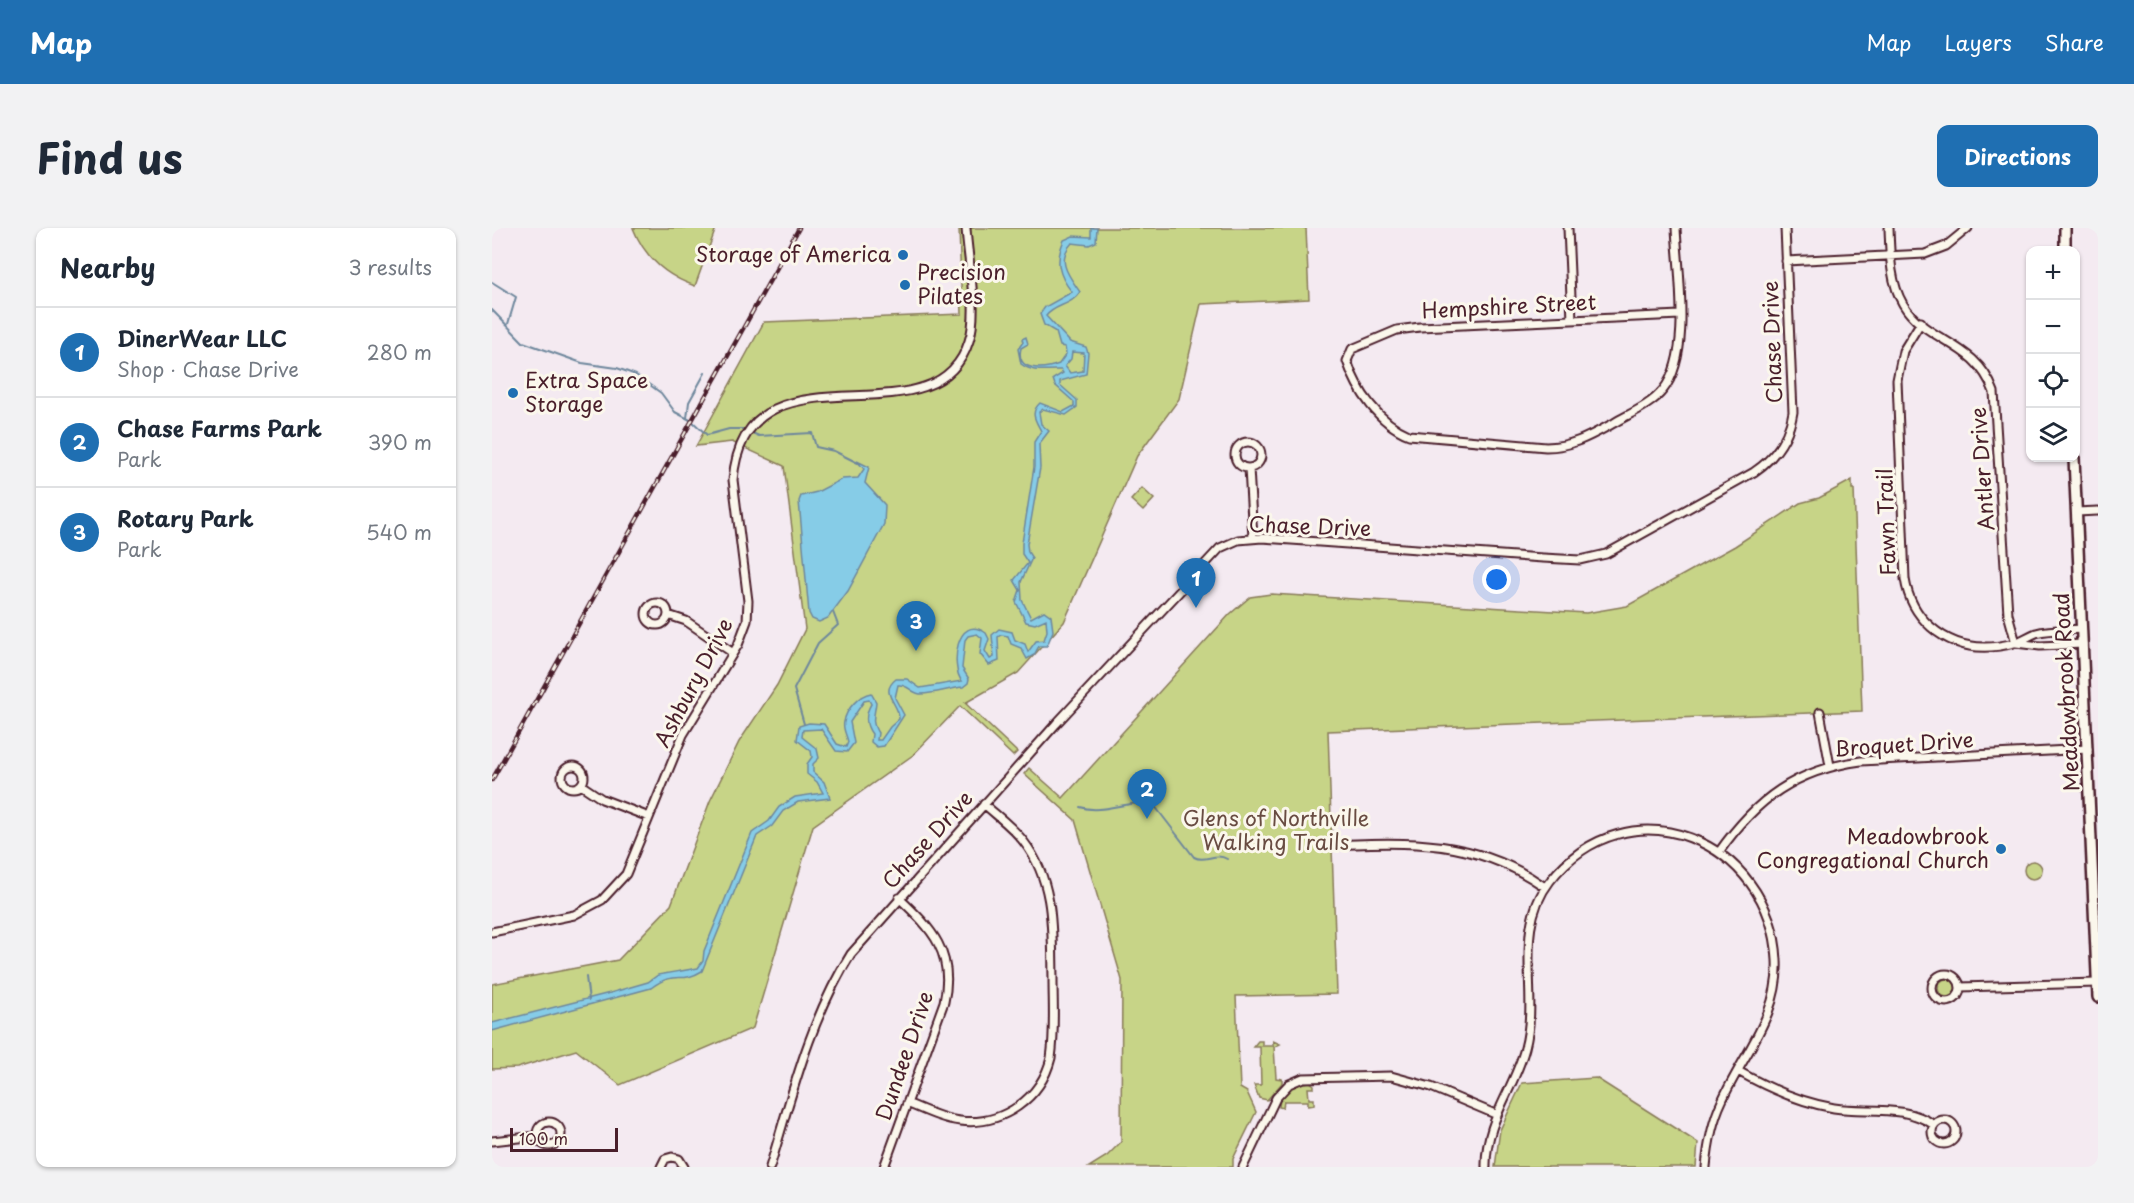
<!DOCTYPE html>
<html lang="en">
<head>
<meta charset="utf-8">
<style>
  body { margin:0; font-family:"Playpen Sans",sans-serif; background:#f2f2f3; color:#1f2937 }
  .controls { position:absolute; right:18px; top:18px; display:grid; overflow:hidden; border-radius:12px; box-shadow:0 2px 4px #0004 }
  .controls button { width:54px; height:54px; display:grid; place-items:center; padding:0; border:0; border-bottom:2px solid #e0e1e3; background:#fff; color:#1f2937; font:30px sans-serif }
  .scale { position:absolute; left:18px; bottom:15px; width:108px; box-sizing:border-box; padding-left:6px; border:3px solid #4a1f2b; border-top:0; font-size:16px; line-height:21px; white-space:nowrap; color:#4a1f2b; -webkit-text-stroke:4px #fbf7ec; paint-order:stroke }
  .you { position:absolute; left:1005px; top:352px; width:21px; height:21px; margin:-15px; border:4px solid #fff; border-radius:50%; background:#1a73e8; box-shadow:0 0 0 9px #1a73e833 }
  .badge { display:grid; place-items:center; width:39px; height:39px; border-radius:50%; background:#1f6fb2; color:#fff; font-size:20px; font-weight:700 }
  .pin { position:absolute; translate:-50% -50px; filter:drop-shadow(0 2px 3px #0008) }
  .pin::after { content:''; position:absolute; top:32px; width:21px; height:18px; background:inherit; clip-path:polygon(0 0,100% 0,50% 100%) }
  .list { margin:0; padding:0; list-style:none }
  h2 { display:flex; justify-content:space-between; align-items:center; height:78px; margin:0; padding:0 24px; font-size:26px }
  h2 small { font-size:20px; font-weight:400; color:#747a83 }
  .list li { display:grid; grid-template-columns:39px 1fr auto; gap:18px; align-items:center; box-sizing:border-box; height:90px; padding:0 24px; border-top:2px solid #e0e1e3 }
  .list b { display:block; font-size:22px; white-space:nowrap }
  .list p { margin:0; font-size:20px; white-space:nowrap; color:#747a83 }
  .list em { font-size:20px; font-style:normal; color:#747a83 }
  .icon { flex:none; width:33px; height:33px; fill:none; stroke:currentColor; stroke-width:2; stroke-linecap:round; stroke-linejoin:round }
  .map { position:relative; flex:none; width:1606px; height:939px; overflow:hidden; border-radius:12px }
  header { display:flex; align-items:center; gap:36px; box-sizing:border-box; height:84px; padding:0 30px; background:#1f6fb2; color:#fff }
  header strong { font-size:28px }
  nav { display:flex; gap:33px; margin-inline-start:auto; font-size:21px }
  .intro { display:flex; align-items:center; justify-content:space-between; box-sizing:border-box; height:144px; padding:0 36px }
  h1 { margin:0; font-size:42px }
  .button { padding:15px 27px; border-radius:12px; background:#1f6fb2; color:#fff; font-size:21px; font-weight:700 }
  main { display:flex; gap:36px; padding:0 36px }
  aside { flex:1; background:#fff; border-radius:12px; box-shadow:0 2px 4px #0004 }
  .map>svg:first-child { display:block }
  .green { fill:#c7d487; stroke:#887a59; stroke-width:1.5 }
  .water { fill:#86cce7; stroke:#6e879c; stroke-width:1.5; fill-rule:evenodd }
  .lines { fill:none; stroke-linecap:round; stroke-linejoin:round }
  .stream { stroke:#6e879c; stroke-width:2 }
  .street-casing { stroke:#4a1f2b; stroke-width:11 }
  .secondary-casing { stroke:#4a1f2b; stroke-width:14 }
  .street { stroke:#fbf7ec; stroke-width:7 }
  .secondary { stroke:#fbf7ec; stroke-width:9 }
  .rail-casing { stroke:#4a1f2b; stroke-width:4.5 }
  .rail { stroke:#fbf7ec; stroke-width:2; stroke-dasharray:7; stroke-linecap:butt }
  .poi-dot { fill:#1f6fb2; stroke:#fbf7ec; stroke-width:2 }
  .labels { text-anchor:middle; stroke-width:6; stroke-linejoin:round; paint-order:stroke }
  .poi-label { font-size:21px; fill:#4a1f2b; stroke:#fbf7ec; text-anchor:end }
  .street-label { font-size:21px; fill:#4a1f2b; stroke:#fbf7ec }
  .park-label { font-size:21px; fill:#694c42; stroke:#fbf7ec }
</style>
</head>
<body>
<header>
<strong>Map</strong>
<nav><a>Map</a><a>Layers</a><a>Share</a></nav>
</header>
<div class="intro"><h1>Find us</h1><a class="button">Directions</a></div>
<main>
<aside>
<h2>Nearby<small>3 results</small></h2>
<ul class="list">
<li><span class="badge">1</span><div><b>DinerWear LLC</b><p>Shop · Chase Drive</p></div><em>280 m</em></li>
<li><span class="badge">2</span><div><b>Chase Farms Park</b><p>Park</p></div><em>390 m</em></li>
<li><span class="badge">3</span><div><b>Rotary Park</b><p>Park</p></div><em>540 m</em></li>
</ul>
</aside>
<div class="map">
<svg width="1606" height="939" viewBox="0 0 1606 939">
  <rect width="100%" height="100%" fill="#f4eaf1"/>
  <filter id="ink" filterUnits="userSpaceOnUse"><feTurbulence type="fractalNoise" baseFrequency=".0167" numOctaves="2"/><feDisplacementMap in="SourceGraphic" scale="12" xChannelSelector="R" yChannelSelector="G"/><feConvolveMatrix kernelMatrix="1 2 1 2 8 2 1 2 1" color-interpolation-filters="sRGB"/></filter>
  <g filter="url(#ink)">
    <path class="green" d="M141,0h83l-21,58c-29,-10 -51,-30 -62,-58z
      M467,0h347l3,71 -108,5 -22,95 -42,57 -73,166 -46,51 -53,30 52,49 -4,4 -53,-50 -47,49 -100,71 -60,202 -133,57 -44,-35 -59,18 -25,1v-85l126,-24 53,-55 39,-104 29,-59 38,-57 28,-56 -21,-163 -52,-24 -36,4 68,-124 198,-8z
      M1360,252v9h2l8,222 -534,20 9,263 -101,2 4,92 7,4 9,20 -23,47v8h-144l18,-11 14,-14 1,-162 -47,-160 -51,-46 5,-6 34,30 167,-184 20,-17 21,-3 315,19 41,-7 108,-60 65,-43 19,-5z
      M650,260l12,11 -11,12 -12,-11z
      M1532 642a9 9 0 1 1 18 0a9 9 0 1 1-18 0Z
      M1446 760a9 9 0 1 1 18 0a9 9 0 1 1-18 0Z
      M766,813h4v5h11v-5l7,3 -6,3 2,31 6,1v4l-15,17 -8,-2 -5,-13h7l-1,-38h-7z
      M1104,850l102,65 -2,24h-201l5,-37 22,-47z
      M818,854l4,3v3h-6l1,11h5v6l-6,1v-5h-24l-1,7 -4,-1c0,-15 17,-24 31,-25z"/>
    <path class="water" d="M599,0h6l-1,14 -7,3 -17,-2c-17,18 -2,34 8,49 -9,14 -25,12 -34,24l24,26 16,5 2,6 -2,21 -26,7v4l17,15v7l-11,8 -23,-6 -4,3 2,12 8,7 -10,13 1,24 -13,76 1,8 4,6 -11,24 1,18 9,18 13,-7 7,5 2,15 -6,15h-8l-5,9 -7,4 -6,-11 -10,-4 -3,-8 -7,-1 -3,2 1,24 -10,4 -9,-11 2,-16 -5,-4 -9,2 -3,4 -3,28 7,11 -1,4 -5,4c-11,1 -34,8 -43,7 -9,-1 -12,-10 -22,-9l-3,13 9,17 -20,31 -7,1 -6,-5 1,-8c-7,-9 -7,-20 -1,-30l-2,-4 -5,1 -14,21 4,21 -7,9 -11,-1 -15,-22 -18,1 -1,7 15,12 2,9 -6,6v8l11,10 6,16 -32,4 -15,9 -11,15 -15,10 -55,135c-22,14 -26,-2 -51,17l-159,43v-8l118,-30 38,-11 10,-7 40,-7 5,-7 1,-10 48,-118 17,-12 10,-14 16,-10 28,-4 -6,-11 -10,-8v-10l5,-7 -1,-6 -14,-11 2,-14 10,-3 15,1 13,20 9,3 2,-5c-1,-6 -6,-14 -4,-20 2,-13 15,-27 27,-29l5,9c-1,13 -6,18 2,31l-1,7h4l9,-13 9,-8c1,-15 -21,-26 -3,-40h11l13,9 42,-7c-12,-13 -6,-69 24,-48l3,6 -4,12 5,8 4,-2 -2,-22 7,-6 13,3 3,8 10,4 3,8 8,-11 8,-1 3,-9 -1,-12 -11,5 -9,-2 -10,-20 4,-12 -6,-10 14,-17 -6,-9v-11l12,-76v-25l7,-11c-5,-10 -12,-18 -1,-28l23,9 11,-6v-4l-19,-17 -2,-6 10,-6 -2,-3c-15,-1 -27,4 -40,-6l-3,-15 5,-7 -1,-3 4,-2 2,7 -7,4c-6,24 22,22 38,16l7,-10 -1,-7 -5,-1 -4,-14 -12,-7 -4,-11 5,-7 27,-15c-14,-17 -17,-31 -8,-52l9,-4 18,1zM580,124l12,1 -1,18 -13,2 -5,-7 6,-7z
      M365,233l12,6 -4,16 20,22 -1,19 -36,67 -20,27 -9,4 -7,-3 -3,-6 -10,-112 2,-5 16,-4 25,-13 16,-1 6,-9z"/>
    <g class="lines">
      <path class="stream" d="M0,54l24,15 -8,27
        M0,82l31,32 59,21 35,5 19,7 25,18 14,19 17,9 15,14 22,-6h14l16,7 53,-3 4,14 18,4 24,12
        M195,190l2,-16 16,-29
        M312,496l-10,-35 24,-46 20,-18 -5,-13
        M588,579c25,8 49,-9 74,-2l40,52c11,6 21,-5 33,2
        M94,749l3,23"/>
      <g class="street-casing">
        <path id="street" d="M1076,0l4,92
          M1184,0c2,45 16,126 -13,162 -12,15 -32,23 -49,33 -22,12 -42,24 -68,24l-137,-12c-30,-12 -52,-44 -62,-74l5,-12 45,-19 23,-3 260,-12
          M1397,0c1,25 1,54 14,76 23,39 72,36 91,88l14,222 8,29
          M1294,33l139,-7 21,-8 22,-18
          M1429,94l-18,29 -6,29 8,199c3,20 11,35 26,48 24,21 53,24 83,16 8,-2 14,-7 22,-10 14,-4 31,-3 46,-4
          M743 227a13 13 0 1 1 26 0a13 13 0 1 1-26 0Z
          M757,240l4,70
          M1584,284l22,-1
          M154 386a11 11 0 1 1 22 0a11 11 0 1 1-22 0Z
          M176,387l18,6 47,32
          M1524,415l24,3 43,-2
          M1328,484l10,54
          M70 549a11 11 0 1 1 22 0a11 11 0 1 1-22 0Z
          M89,557l21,14 47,18
          M839,617c79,-4 146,-6 214,42
          M1227,624c38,-54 77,-82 142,-91l227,-12
          M0,704l82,-17 28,-15 24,-26 57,-139 55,-90 9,-24 1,-20 -15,-121c12,-148 202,-29 236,-139 10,-29 -1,-80 -3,-113
          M1440 760a14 14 0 1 1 28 0a14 14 0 1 1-28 0Z
          M1468,759l137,-4
          M1246,843c30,17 61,31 96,37 33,5 71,-4 100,17
          M415,875c17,7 35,16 53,18 43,5 81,-23 91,-63 4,-26 2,-53 2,-79 -1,-48 2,-97 -29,-137 -11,-15 -27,-26 -40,-38
          M1440 904a12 12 0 1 1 24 0a12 12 0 1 1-24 0Z
          M45 906a12 12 0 1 1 24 0a12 12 0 1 1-24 0Z
          M0,913l46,-5
          M169,939l4,-8 7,-2 7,2 5,8
          M278,939c22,-73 40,-148 81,-213l205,-230 164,-176 18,-8 24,-2 281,20 37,2 26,-6 148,-82c22,-15 35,-34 39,-60l-8,-184
          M392,939l60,-165c11,-49 -12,-73 -45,-104
          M751,939l33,-69 13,-14 14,-6 88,-2 40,11 64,27
          M994,939c-1,-46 28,-77 39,-119 15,-56 -13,-118 25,-167 78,-100 221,-41 227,79 3,55 -34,94 -55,141 -10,21 -14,44 -16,66"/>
      </g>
      <g class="secondary-casing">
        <path id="secondary" d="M1573,0v22
          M1582,230l24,539"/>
      </g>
      <use href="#street" class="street"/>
      <use href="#secondary" class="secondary"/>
      <g class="rail-casing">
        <path id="rail" d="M0,552l307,-552"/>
      </g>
      <use href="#rail" class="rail"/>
    </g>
  </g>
  <g class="poi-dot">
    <circle cx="411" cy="27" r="6"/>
    <circle cx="413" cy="57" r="6"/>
    <circle cx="21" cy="165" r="6"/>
    <circle cx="1509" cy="621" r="6"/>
  </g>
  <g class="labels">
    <g class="poi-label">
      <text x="399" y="34">Storage of America</text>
      <text x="425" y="52" text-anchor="start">Precision<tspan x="425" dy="24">Pilates</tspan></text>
      <text x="33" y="160" text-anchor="start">Extra Space<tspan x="33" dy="24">Storage</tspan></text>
      <text x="1497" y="616">Meadowbrook<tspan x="1497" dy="24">Congregational Church</tspan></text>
    </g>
    <g class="street-label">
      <text transform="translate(1017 79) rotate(-3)" y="7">Hempshire Street</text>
      <text transform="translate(1281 114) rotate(-92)" y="7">Chase Drive</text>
      <text transform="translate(1491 241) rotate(-94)" y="7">Antler Drive</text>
      <text transform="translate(1395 294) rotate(-92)" y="7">Fawn Trail</text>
      <text transform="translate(818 299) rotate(2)" y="7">Chase Drive</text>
      <text transform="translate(202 455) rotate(-62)" y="7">Ashbury Drive</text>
      <text transform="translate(1575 464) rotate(-93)" y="7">Meadowbrook Road</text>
      <text transform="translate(1412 517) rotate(-4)" y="7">Broquet Drive</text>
      <text transform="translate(436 612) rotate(-48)" y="7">Chase Drive</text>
      <text transform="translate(413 828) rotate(-71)" y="7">Dundee Drive</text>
    </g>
    <g class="park-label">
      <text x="784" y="598">Glens of Northville<tspan x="784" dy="24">Walking Trails</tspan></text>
    </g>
  </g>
</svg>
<div class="controls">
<button>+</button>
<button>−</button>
<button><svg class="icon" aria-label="locate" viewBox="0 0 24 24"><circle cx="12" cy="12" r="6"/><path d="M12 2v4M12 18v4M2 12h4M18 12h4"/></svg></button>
<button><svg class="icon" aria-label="layers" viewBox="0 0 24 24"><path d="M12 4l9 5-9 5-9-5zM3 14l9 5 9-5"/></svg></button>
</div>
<div class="scale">100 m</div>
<div class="you"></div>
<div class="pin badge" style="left:704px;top:380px">1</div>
<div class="pin badge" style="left:655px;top:591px">2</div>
<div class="pin badge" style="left:424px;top:423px">3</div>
</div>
</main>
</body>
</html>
